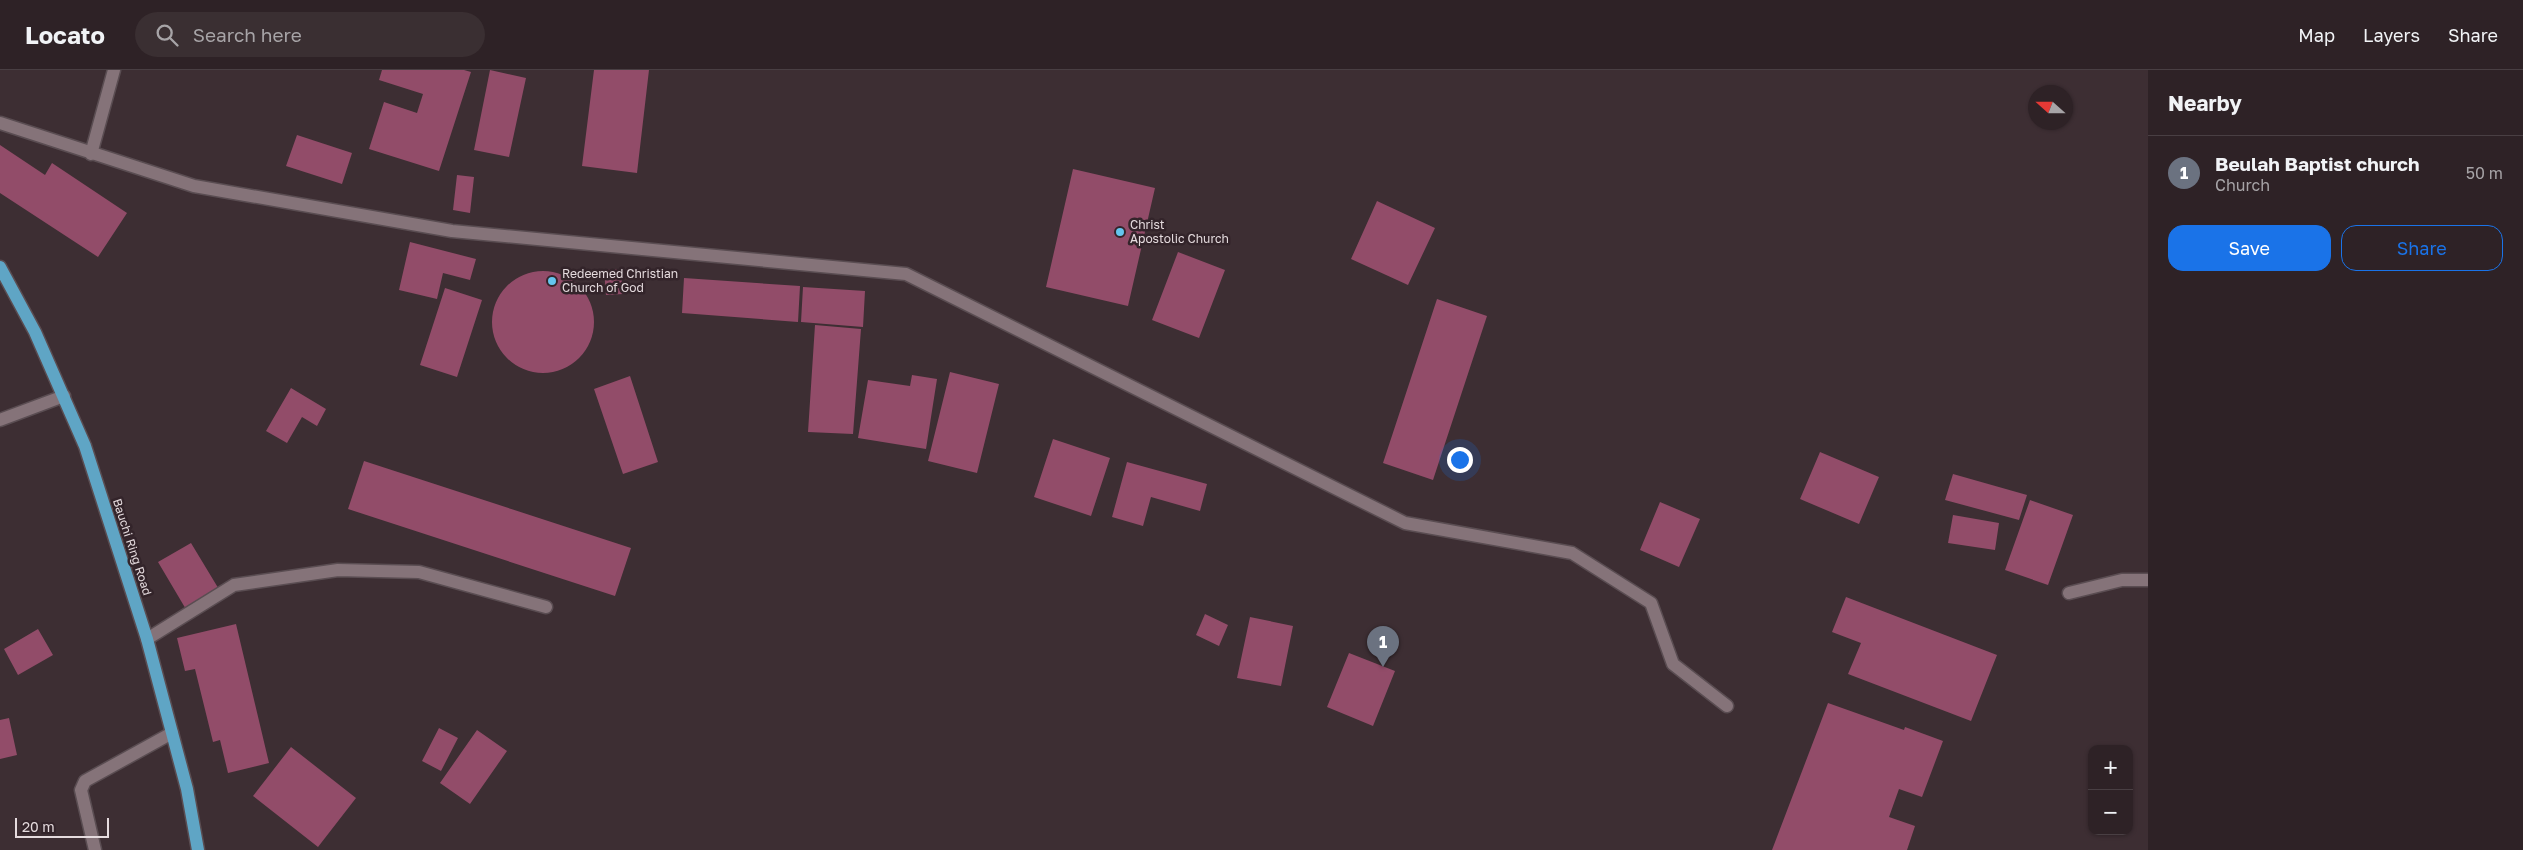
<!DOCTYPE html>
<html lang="en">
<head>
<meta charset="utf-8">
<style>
  body { margin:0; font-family:"Golos Text",sans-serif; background:#3a2f32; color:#f1f3f6 }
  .controls { position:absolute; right:15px; bottom:15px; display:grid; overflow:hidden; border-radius:10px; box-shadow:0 1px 4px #0004 }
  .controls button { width:45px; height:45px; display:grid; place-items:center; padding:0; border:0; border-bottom:1px solid #493f43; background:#2e2226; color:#f1f3f6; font:25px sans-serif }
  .compass { position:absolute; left:2028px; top:15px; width:45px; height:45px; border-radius:50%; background:#2e2226; box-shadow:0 1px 4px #0004; rotate:291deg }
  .scale { position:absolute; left:15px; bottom:12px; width:94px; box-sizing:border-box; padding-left:5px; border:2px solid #e5dbde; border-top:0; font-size:14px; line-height:18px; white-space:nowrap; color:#e5dbde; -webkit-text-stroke:4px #33242a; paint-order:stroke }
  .you { position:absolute; left:1459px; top:389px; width:18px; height:18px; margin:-12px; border:4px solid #fff; border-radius:50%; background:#1a73e8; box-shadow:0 0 0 8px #1a73e833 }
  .badge { display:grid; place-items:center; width:32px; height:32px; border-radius:50%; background:#1a73e8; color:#fff; font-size:16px; font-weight:700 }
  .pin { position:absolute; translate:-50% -41px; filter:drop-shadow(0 1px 2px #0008) }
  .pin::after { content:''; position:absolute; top:26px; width:18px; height:15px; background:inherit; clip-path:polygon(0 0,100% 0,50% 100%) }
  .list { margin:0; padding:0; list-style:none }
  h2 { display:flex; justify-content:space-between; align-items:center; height:65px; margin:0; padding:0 20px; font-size:21px }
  h2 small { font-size:16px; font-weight:400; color:#a7a4a7 }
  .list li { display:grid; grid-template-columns:32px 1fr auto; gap:15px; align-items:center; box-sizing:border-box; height:75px; padding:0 20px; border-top:1px solid #493f43 }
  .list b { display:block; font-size:19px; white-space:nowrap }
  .list p { margin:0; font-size:16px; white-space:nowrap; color:#a7a4a7 }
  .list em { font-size:16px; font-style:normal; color:#a7a4a7 }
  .actions { display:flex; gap:10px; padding:15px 20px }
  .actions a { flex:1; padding:11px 0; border:1px solid #1a73e8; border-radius:15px; text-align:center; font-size:18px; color:#1a73e8 }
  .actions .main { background:#1a73e8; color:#fff }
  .icon { flex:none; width:28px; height:28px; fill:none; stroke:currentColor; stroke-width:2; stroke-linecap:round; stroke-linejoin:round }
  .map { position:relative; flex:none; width:2148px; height:780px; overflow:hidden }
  header { display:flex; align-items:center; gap:30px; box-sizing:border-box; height:70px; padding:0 25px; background:#2e2226; border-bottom:1px solid #493f43 }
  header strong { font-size:24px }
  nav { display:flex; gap:28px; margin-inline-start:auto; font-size:18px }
  .search { width:350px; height:45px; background:#3a2f32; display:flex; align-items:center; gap:12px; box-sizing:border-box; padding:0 18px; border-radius:28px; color:#a7a4a7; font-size:19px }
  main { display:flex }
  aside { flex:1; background:#2e2226 }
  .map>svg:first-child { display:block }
  .building { fill:#924c69 }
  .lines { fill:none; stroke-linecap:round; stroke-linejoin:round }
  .service-casing { stroke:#5a4d52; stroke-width:15 }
  .minor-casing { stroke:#5a4d52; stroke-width:15 }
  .primary-casing { stroke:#5a4d52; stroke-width:15 }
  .service { stroke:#857379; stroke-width:12 }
  .minor { stroke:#857379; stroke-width:12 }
  .primary { stroke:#5fa5c5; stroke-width:12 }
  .poi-dot { fill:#64c5ee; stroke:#33242a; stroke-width:2 }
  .labels { text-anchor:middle; stroke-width:5; stroke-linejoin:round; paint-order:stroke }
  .poi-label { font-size:12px; fill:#e5dbde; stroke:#33242a; text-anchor:start }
  .street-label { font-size:12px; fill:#e5dbde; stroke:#33242a }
</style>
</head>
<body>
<header>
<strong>Locato</strong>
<div class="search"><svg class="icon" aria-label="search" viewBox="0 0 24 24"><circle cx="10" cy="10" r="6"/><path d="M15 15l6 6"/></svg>Search here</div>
<nav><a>Map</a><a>Layers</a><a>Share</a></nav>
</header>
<main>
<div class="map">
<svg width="2148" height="780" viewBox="0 0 2148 780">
  <rect width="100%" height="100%" fill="#3d2e33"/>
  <path class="building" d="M382,0h82l7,2 -32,99 -70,-22 15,-47 33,11 6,-19 -44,-14z
    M490,0l36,8 -17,79 -35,-7z
    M594,0h55l-12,103 -55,-7z
    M297,65l55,18 -10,31 -56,-18z
    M0,75l45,30 7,-12 75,50 -29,44 -98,-64z
    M1073,99l82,19 -27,118 -82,-19z
    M457,105l17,2 -4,36 -17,-3z
    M1377,131l58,27 -27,57 -57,-26z
    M410,172l66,17 -6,21 -27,-7 -6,26 -38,-9z
    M1178,182l47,18 -26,68 -47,-18z
    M621,199l2,25 -17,1 -2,-25z
    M492 252a51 51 0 1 1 102 0a51 51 0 1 1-102 0Z
    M684,208l116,8 -2,36 -116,-9z
    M803,217l62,4 -2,36 -62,-5z
    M445,218l37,12 -25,77 -37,-12z
    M1437,229l50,17 -54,164 -50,-17z
    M815,255l46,4 -8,105 -45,-2z
    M950,302l49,12 -22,89 -49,-12z
    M912,305l25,4 -11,70 -68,-11 10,-58 42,6z
    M630,306l28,86 -35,12 -29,-85z
    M291,318l35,21 -9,17 -15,-9 -15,26 -21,-12z
    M1053,369l57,19 -19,58 -57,-19z
    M1820,382l59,25 -20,47 -59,-25z
    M364,391l267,87 -16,48 -267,-87z
    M1127,392l80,22 -7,27 -49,-14 -8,29 -31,-9z
    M1953,404l74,21 -8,25 -74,-20z
    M2030,430l43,15 -25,70 -43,-15z
    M1660,432l40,17 -21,48 -39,-17z
    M1953,445l46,8 -4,27 -47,-7z
    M191,473l29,48 -33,20 -29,-49z
    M1846,527l151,58 -26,66 -123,-47 13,-31 -29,-11z
    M1205,544l23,11 -9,21 -23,-11z
    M1250,547l43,9 -12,60 -44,-8z
    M236,554l33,139 -41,10 -8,-33 -7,2 -18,-73 -10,2 -8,-33z
    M38,559l15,26 -35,20 -14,-26z
    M1349,583l46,18 -22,55 -46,-19z
    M1828,633l76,27 1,-3 38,14 -21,56 -23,-8 -10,28 26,9 -8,24h-135z
    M9,648l8,37 -17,4v-39z
    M439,658l19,10 -17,33 -19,-10z
    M477,660l30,21 -37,53 -30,-21z
    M291,677l65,51 -38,49 -65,-51z"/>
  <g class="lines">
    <g class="service-casing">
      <path id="service" d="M0,350l64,-24
        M147,569l87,-54 104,-15 81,2 127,35
        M95,780l-14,-60 4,-9 87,-48"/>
    </g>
    <g class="minor-casing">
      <path id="minor" d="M0,53l194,63 258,45 454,43 499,249 167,30 79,50 22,61 54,42
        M91,84l23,-84
        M2069,523l53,-13h26"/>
    </g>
    <g class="primary-casing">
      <path id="primary" d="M0,197l35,65 50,114 62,193 40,150 11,61"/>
    </g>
    <use href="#service" class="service"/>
    <use href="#minor" class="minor"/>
    <use href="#primary" class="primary"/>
  </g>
  <g class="poi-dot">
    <circle cx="1120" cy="162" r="5"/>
    <circle cx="552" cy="211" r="5"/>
  </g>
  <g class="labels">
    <g class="poi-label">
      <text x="1130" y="159">Christ<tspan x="1130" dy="14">Apostolic Church</tspan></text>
      <text x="562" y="208">Redeemed Christian<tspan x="562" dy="14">Church of God</tspan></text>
    </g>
    <g class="street-label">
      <text transform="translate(132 477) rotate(72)" y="4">Bauchi Ring Road</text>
    </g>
  </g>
</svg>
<div class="controls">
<button>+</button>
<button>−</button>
</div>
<svg class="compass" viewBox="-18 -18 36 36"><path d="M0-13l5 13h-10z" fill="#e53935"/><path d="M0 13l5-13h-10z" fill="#a7a4a7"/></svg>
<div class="scale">20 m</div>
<div class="you"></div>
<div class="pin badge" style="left:1383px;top:597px;background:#6b7280">1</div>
</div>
<aside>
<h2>Nearby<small></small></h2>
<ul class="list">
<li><span class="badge" style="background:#6b7280">1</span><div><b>Beulah Baptist church</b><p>Church</p></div><em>50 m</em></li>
</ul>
<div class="actions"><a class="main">Save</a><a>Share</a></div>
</aside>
</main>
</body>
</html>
